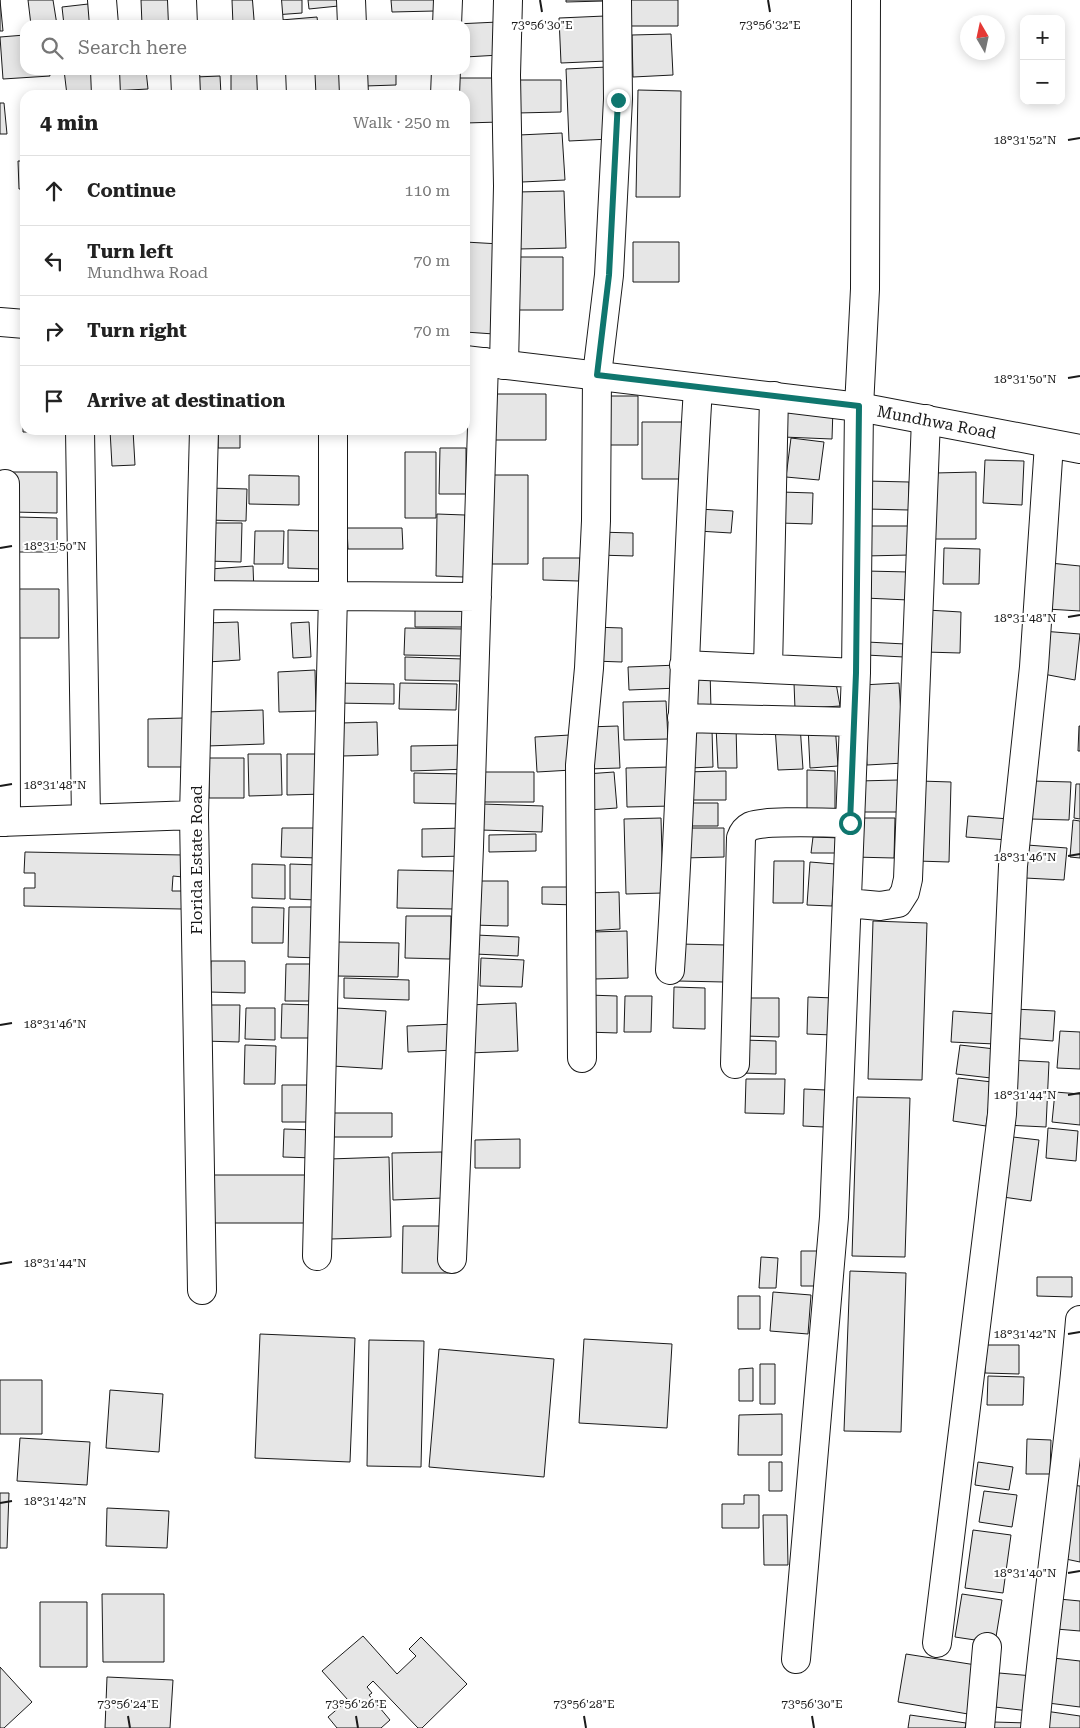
<!DOCTYPE html>
<html lang="en">
<head>
<meta charset="utf-8">
<style>
  body { margin:0; font-family:"Roboto Serif",serif; background:#f6f6f6; color:#222 }
  .controls { position:absolute; right:15px; top:15px; display:grid; overflow:hidden; border-radius:10px; box-shadow:0 2px 12px #0003 }
  .controls button { width:45px; height:45px; display:grid; place-items:center; padding:0; border:0; border-bottom:1px solid #e0e0e0; background:#fff; color:#222; font:25px sans-serif }
  .compass { position:absolute; left:960px; top:15px; width:45px; height:45px; border-radius:50%; background:#fff; box-shadow:0 2px 12px #0003; rotate:351deg }
  .stop { position:absolute; width:15px; height:15px; margin:-11px; border:4px solid #0f766e; border-radius:50%; background:#fff }
  .stop.end { background:#0f766e; border-color:#fff; box-shadow:0 1px 5px #0008 }
  .list { margin:0; padding:0; list-style:none }
  h2 { display:flex; justify-content:space-between; align-items:center; height:65px; margin:0; padding:0 20px; font-size:21px }
  h2 small { font-size:16px; font-weight:400; color:#767676 }
  .list li { display:grid; grid-template-columns:32px 1fr auto; gap:15px; align-items:center; box-sizing:border-box; height:70px; padding:0 20px; border-top:1px solid #e0e0e0 }
  .list b { display:block; font-size:19px; white-space:nowrap }
  .list p { margin:0; font-size:16px; white-space:nowrap; color:#767676 }
  .list em { font-size:16px; font-style:normal; color:#767676 }
  .icon { flex:none; width:28px; height:28px; fill:none; stroke:currentColor; stroke-width:2; stroke-linecap:round; stroke-linejoin:round }
  .map { position:relative; flex:none; width:1080px; height:1728px; overflow:hidden }
  .search { position:absolute; background:#fff; box-shadow:0 2px 12px #0003; left:20px; top:20px; width:450px; height:55px; display:flex; align-items:center; gap:12px; box-sizing:border-box; padding:0 18px; border-radius:15px; color:#767676; font-size:19px }
  .panel { position:absolute; background:#fff; box-shadow:0 2px 12px #0003; left:20px; top:90px; width:450px; height:345px; border-radius:15px }
  .map>svg:first-child { display:block }
  .building { fill:#e6e6e6; stroke:#1a1a1a }
  .lines { fill:none; stroke-linecap:round; stroke-linejoin:round }
  .minor-casing { stroke:#1a1a1a; stroke-width:30 }
  .major-casing { stroke:#1a1a1a; stroke-width:30 }
  .minor { stroke:#fff; stroke-width:28 }
  .major { stroke:#fff; stroke-width:28 }
  .route { stroke:#0f766e; stroke-width:6 }
  .ticks { fill:none; stroke:#1a1a1a; stroke-width:2 }
  .labels { text-anchor:middle; stroke-width:4; stroke-linejoin:round; paint-order:stroke }
  .street-label { font-size:16px; fill:#1a1a1a; stroke:#fff }
  .ticks-label { font-size:12px; text-anchor:middle; fill:#1a1a1a; stroke:#fff; stroke-width:4; stroke-linejoin:round; paint-order:stroke }
</style>
</head>
<body>
<div class="map">
<svg width="1080" height="1728" viewBox="0 0 1080 1728">
  <rect width="100%" height="100%" fill="#fff"/>
  <path class="building" d="M0,0l3,31h-3z
    M28,0h25l4,25h-26z
    M141,0h34l1,25h-34z
    M232,0h26l1,25h-26z
    M273,0h29v13l-28,2z
    M308,0h39l1,5 -39,4z
    M391,0h43l1,11 -43,1z
    M566,0h38v1l-38,1z
    M628,0h50v26h-50z
    M97,3l2,22h-35l-2,-18z
    M605,16l2,45 -46,2 -2,-45z
    M317,17l1,8h-37v-5z
    M498,22l2,33 -35,2v-32l-9,-1z
    M671,34l2,41 -40,2 -1,-42z
    M25,35v35h24l1,6 -47,3 -3,-42z
    M607,67l3,72 -41,2 -3,-72z
    M64,70h35l3,25h-35z
    M109,70h37l2,19 -37,2z
    M364,70h32v15l-31,1z
    M268,72l1,20 -38,1v-19z
    M350,73v22h-34l-1,-21z
    M220,76l1,19h-26v-18z
    M453,78h47v44l-35,1v-28h-12z
    M517,80h44v32l-44,1z
    M638,90l43,1 -1,106h-44z
    M0,103h4l3,31h-7z
    M562,133l3,47 -43,2 -3,-47z
    M18,161h7v28h-6z
    M564,191l2,57 -48,1 -1,-57z
    M465,242l35,2 -6,90 -29,-2z
    M633,242h46v40h-46z
    M518,257h45v53h-45z
    M23,353h2v77h44v2h-46z
    M489,394h57v46h-57z
    M603,396h35v49h-35z
    M785,406l48,2 -1,31 -49,-2z
    M642,422h41v57h-41z
    M110,430h23l2,35 -23,1z
    M218,430h22v18h-22z
    M791,438l33,4 -5,38 -33,-3z
    M440,448h26v46h-27z
    M405,452h31v66h-31z
    M985,460l39,1 -2,44 -39,-2z
    M12,472h45v41l-45,-1z
    M976,472v67h-41v-66z
    M249,475l50,1v29l-50,-1z
    M492,475h36v89h-36z
    M867,481l42,1v28l-42,-1z
    M207,488l40,1 -1,32 -39,-1z
    M781,492l32,1 -1,31 -32,-1z
    M699,509l34,2 -2,22 -33,-2z
    M437,514l28,1 -1,62 -28,-1z
    M17,517l40,1v34h-41z
    M208,523h34l-1,39 -34,-1z
    M865,526h45v29l-45,1z
    M347,528h55l1,21h-55z
    M288,530l35,1 -1,38 -34,-1z
    M255,531h29l-1,33h-29z
    M598,532l35,1v23l-36,-1z
    M944,548l36,1 -1,35h-36z
    M543,558h37l-1,23 -36,-1z
    M1050,563l30,3v45l-33,-2z
    M253,566l1,27 -41,-5 -3,-19z
    M866,571l43,1 -1,28 -43,-2z
    M10,589h49v49h-49z
    M415,603h49v24h-49z
    M927,610l34,2 -1,41 -35,-1z
    M238,622l2,38 -33,2 -1,-39z
    M309,622l2,35 -18,1 -2,-35z
    M593,627l29,1v34l-29,-1z
    M405,628l59,1 -1,27 -59,-1z
    M1042,631l38,3 -5,46 -37,-7z
    M867,642l38,2 -1,13 -38,-2z
    M405,657l58,2 -1,22 -57,-1z
    M678,665l1,23 -50,2 -1,-23z
    M710,669l1,41 -21,1 -1,-41z
    M315,670l1,41 -37,1 -1,-40z
    M335,683l59,1v20l-59,-1z
    M400,683l57,1 -1,26 -57,-1z
    M794,683h42l4,23 -45,3z
    M899,683l5,80 -37,2 -5,-80z
    M666,701l2,38 -44,1 -1,-38z
    M263,710l1,34 -57,2 -1,-34z
    M184,718v49h-36v-48z
    M377,722l1,33 -36,1 -1,-33z
    M835,724l3,42 -28,2 -2,-42z
    M736,725l1,43h-19l-2,-42z
    M800,725l3,44 -25,1 -3,-43z
    M618,726l2,42 -33,1 -1,-42z
    M1079,726h1v25h-2z
    M712,729l1,38 -24,1 -1,-38z
    M570,735l2,35 -35,2 -2,-35z
    M468,745v24l-57,2v-25z
    M248,754h33l1,41 -33,1z
    M287,754h36l1,40 -37,1z
    M209,758h35v40h-35z
    M671,767l1,39 -45,1 -1,-39z
    M807,770l28,1v38h-28z
    M726,771v29h-42v-28z
    M482,772h52v30h-52z
    M614,772l3,36 -29,2 -2,-36z
    M414,773l50,1v30l-50,-1z
    M899,780l1,32h-41l-1,-31z
    M920,781l31,1 -2,80 -32,-1z
    M1032,781l39,1 -2,38 -38,-1z
    M1076,784h4v35l-6,-1z
    M684,803h34v23h-34z
    M482,804l61,2 -1,26 -61,-2z
    M968,816l42,3 -2,21 -42,-3z
    M661,818l2,75 -37,1 -2,-75z
    M854,818h41l-1,40 -41,-1z
    M1073,820l7,1v37l-10,-1z
    M282,828h37v30l-38,-1z
    M464,828l1,28 -43,1v-28z
    M683,828h41v29l-41,1z
    M536,834v17l-47,1v-17z
    M813,837l28,1v15h-30z
    M1027,845l40,3 -3,32 -39,-2z
    M25,852l158,3v22l-10,-1 -1,15h10v18l-158,-3v-18h11v-15h-11z
    M774,861h30l-1,42h-30z
    M810,862l25,2 -3,42 -25,-1z
    M252,864l33,1v34l-33,-1z
    M290,864l29,1 -1,35 -28,-1z
    M398,870l57,1 -1,38 -57,-1z
    M473,881h35v45l-36,-1z
    M542,887h34v18l-34,-1z
    M619,892l1,37 -32,2 -1,-38z
    M252,907l32,1 -1,35h-31z
    M289,907h32l-1,51 -32,-1z
    M406,916h45l-1,43 -45,-1z
    M873,921l54,2 -5,157 -54,-1z
    M627,931l1,47 -34,1 -1,-47z
    M476,935l43,2 -1,19 -43,-2z
    M337,942l62,1 -1,34 -61,-1z
    M679,944l47,1 -2,37 -46,-1z
    M481,958l43,2 -2,27 -42,-1z
    M211,961h34v32l-35,-1z
    M286,964h33l-1,37h-33z
    M344,978l65,2v20l-65,-2z
    M674,987l31,1v41l-32,-1z
    M588,995l29,1v37l-31,-1z
    M625,996h27l-1,36h-27z
    M808,997l26,1 -1,37 -26,-1z
    M745,998h34v39l-35,-1z
    M516,1003l2,48 -49,2 -1,-48z
    M282,1004l34,1 -1,33h-34z
    M203,1005h37l-1,37 -36,-1z
    M246,1008h29v32l-30,-1z
    M336,1008l50,3 -4,58 -50,-3z
    M1014,1009l41,2 -2,30 -41,-3z
    M953,1011l44,3 -2,30 -44,-2z
    M456,1024v26l-48,2 -1,-26z
    M1060,1031l20,1v37l-23,-1z
    M742,1040l34,1v33l-35,-1z
    M245,1045l31,1 -1,38h-31z
    M960,1045l35,4 -4,29 -35,-4z
    M1008,1060l41,2 -3,65 -41,-2z
    M958,1078l34,4 -6,44 -33,-5z
    M746,1079h39l-1,35 -39,-1z
    M282,1085h32v37h-32z
    M804,1089l22,1 -2,37 -21,-1z
    M1055,1092l25,2v31l-28,-3z
    M857,1097l53,1 -5,159 -53,-1z
    M327,1113h65v24h-65z
    M1048,1128l30,3 -2,30 -30,-3z
    M284,1129l31,1v28l-32,-1z
    M1004,1136l35,4 -8,61 -35,-5z
    M520,1139v29h-45v-28z
    M442,1152l1,46 -50,2 -1,-47z
    M389,1157l2,80 -60,2 -2,-80z
    M213,1175h92v48h-92z
    M403,1226h45v47h-46z
    M801,1251h19v35h-19z
    M761,1257l17,1 -2,30h-17z
    M850,1271l56,2 -5,159 -57,-1z
    M1037,1277h35v20l-35,-1z
    M773,1292l38,3 -3,39 -38,-3z
    M738,1296h22v33h-22z
    M260,1334l95,4 -5,124 -95,-4z
    M584,1339l88,5 -5,84 -88,-5z
    M369,1340l55,1 -3,126 -54,-1z
    M985,1345h34v29l-34,-1z
    M439,1349l115,10 -10,118 -115,-10z
    M760,1364h15v40h-15z
    M753,1368v33h-14v-32z
    M988,1376l36,1 -1,28h-36z
    M0,1380h42v54h-42z
    M110,1390l53,4 -4,58 -53,-4z
    M782,1414v41h-44l1,-40z
    M20,1438l70,4 -3,43 -70,-4z
    M1027,1439l24,1 -1,34h-24z
    M769,1462h13v29h-13z
    M978,1462l35,5 -4,23 -34,-5z
    M1070,1485l10,1v76l-19,-4z
    M984,1491l33,4 -5,32 -33,-5z
    M0,1493h9l-2,55h-7z
    M744,1495h15v33h-37v-24h22z
    M107,1508l62,3 -2,37 -61,-2z
    M763,1515h24l1,50h-24z
    M973,1530l38,5 -8,58 -38,-5z
    M102,1594h62v68h-61z
    M962,1594l40,6 -7,43 -40,-6z
    M1059,1599l21,2v30l-24,-2z
    M40,1602h47v65h-47z
    M363,1636l34,38 19,-18 -7,-7 12,-12 46,47 -45,44h-4l-45,-47 -6,6 5,6 -3,2 21,25 -9,8h-44l-9,-11 20,-17 -26,-29z
    M906,1654l70,11 -8,49 -70,-12z
    M1053,1658l27,3v46l-32,-4z
    M0,1667l32,35 -28,26h-4z
    M999,1673l34,3 -4,35 -34,-4z
    M107,1677l66,3 -3,48h-65z
    M1045,1711l35,5v12h-37z
    M910,1715l56,8 -1,5h-57z
    M993,1722l35,1v5h-36z"/>
  <g class="lines">
    <g class="minor-casing">
      <path id="minor" d="M102,0l2,25
        M182,0l1,25
        M267,0l2,25
        M351,0l1,25
        M447,25l1,-25
        M105,70l1,25
        M185,70l1,25
        M271,70l1,25
        M353,70l1,25
        M445,95l1,-25
        M504,365l4,-179 -2,-111 2,-75
        M80,430l6,389
        M5,484l1,338
        M201,595l276,2
        M684,665l172,8
        M768,669l6,-273
        M682,718l172,4
        M0,822l194,-7
        M847,903l33,3 18,-3 7,-11 3,-13 18,-460
        M670,970c13,-194 16,-388 28,-582
        M582,1058l-2,-293 9,-97 7,-147 1,-146 12,-100 9,-176 -1,-99
        M735,1064l6,-226c2,-6 4,-9 10,-12 16,-6 78,-3 99,-3
        M317,1256l16,-661v-165
        M452,1259l17,-412 15,-485
        M202,1290l-8,-475 10,-385
        M937,1643l65,-529 11,-248 21,-199 15,-223
        M796,1659l38,-442 16,-394 6,-150 3,-266 6,-118 1,-289
        M980,1728l7,-81
        M1035,1728c12,-136 34,-272 45,-408"/>
    </g>
    <g class="major-casing">
      <g id="major">
        <path d="M0,322l25,2"/>
        <path id="s1" d="M465,360l394,47 221,42"/>
      </g>
    </g>
    <use href="#minor" class="minor"/>
    <use href="#major" class="major"/>
  </g>
  <g class="lines">
    <path class="route" d="M618,100l-9,175 -12,100 262,31 -3,267 -6,150"/>
  </g>
  <path class="ticks" d="M540,0l2,12M768,0l2,12M1068,140l12,-2M1068,378l12,-2M0,548l12,-2M1068,617l12,-2M0,786l12,-2M1068,856l12,-2M0,1025l12,-2M1068,1095l12,-2M0,1264l12,-2M1068,1334l12,-2M0,1503l12,-2M1068,1573l12,-2M128,1716l2,12M356,1716l2,12M584,1716l2,12M812,1716l2,12"/>
  <g class="labels">
    <g class="street-label">
      <text dy="6" stroke="none"><textPath href="#s1" startOffset="476">Mundhwa Road</textPath></text>
      <text transform="translate(196 860) rotate(-90)" y="6">Florida Estate Road</text>
    </g>
  </g>
  <g class="ticks-label">
    <text x="542" y="29">73°56'30"E</text>
    <text x="770" y="29">73°56'32"E</text>
    <text x="1025" y="144">18°31'52"N</text>
    <text x="1025" y="383">18°31'50"N</text>
    <text x="55" y="550">18°31'50"N</text>
    <text x="1025" y="622">18°31'48"N</text>
    <text x="55" y="789">18°31'48"N</text>
    <text x="1025" y="861">18°31'46"N</text>
    <text x="55" y="1028">18°31'46"N</text>
    <text x="1025" y="1099">18°31'44"N</text>
    <text x="55" y="1267">18°31'44"N</text>
    <text x="1025" y="1338">18°31'42"N</text>
    <text x="55" y="1505">18°31'42"N</text>
    <text x="1025" y="1577">18°31'40"N</text>
    <text x="128" y="1708">73°56'24"E</text>
    <text x="356" y="1708">73°56'26"E</text>
    <text x="584" y="1708">73°56'28"E</text>
    <text x="812" y="1708">73°56'30"E</text>
  </g>
</svg>
<div class="controls">
<button>+</button>
<button>−</button>
</div>
<svg class="compass" viewBox="-18 -18 36 36"><path d="M0-13l5 13h-10z" fill="#e53935"/><path d="M0 13l5-13h-10z" fill="#767676"/></svg>
<div class="stop" style="left:850px;top:823px"></div>
<div class="stop end" style="left:618px;top:100px"></div>
<div class="search"><svg class="icon" aria-label="search" viewBox="0 0 24 24"><circle cx="10" cy="10" r="6"/><path d="M15 15l6 6"/></svg>Search here</div>
<section class="panel">
<h2>4 min<small>Walk · 250 m</small></h2>
<ul class="list">
<li><svg class="icon" aria-label="ahead" viewBox="0 0 24 24"><path d="M12 20V5M6 11l6-6 6 6"/></svg><div><b>Continue</b></div><em>110 m</em></li>
<li><svg class="icon" aria-label="left" viewBox="0 0 24 24"><path d="M17 20v-9H6M10 6l-5 5 5 5"/></svg><div><b>Turn left</b><p>Mundhwa Road</p></div><em>70 m</em></li>
<li><svg class="icon" aria-label="right" viewBox="0 0 24 24"><path d="M7 20v-9h11M14 6l5 5-5 5"/></svg><div><b>Turn right</b></div><em>70 m</em></li>
<li><svg class="icon" aria-label="arrive" viewBox="0 0 24 24"><path d="M6 21V4h12l-3 4 3 4H6"/></svg><div><b>Arrive at destination</b></div></li>
</ul>
</section>
</div>
</body>
</html>
